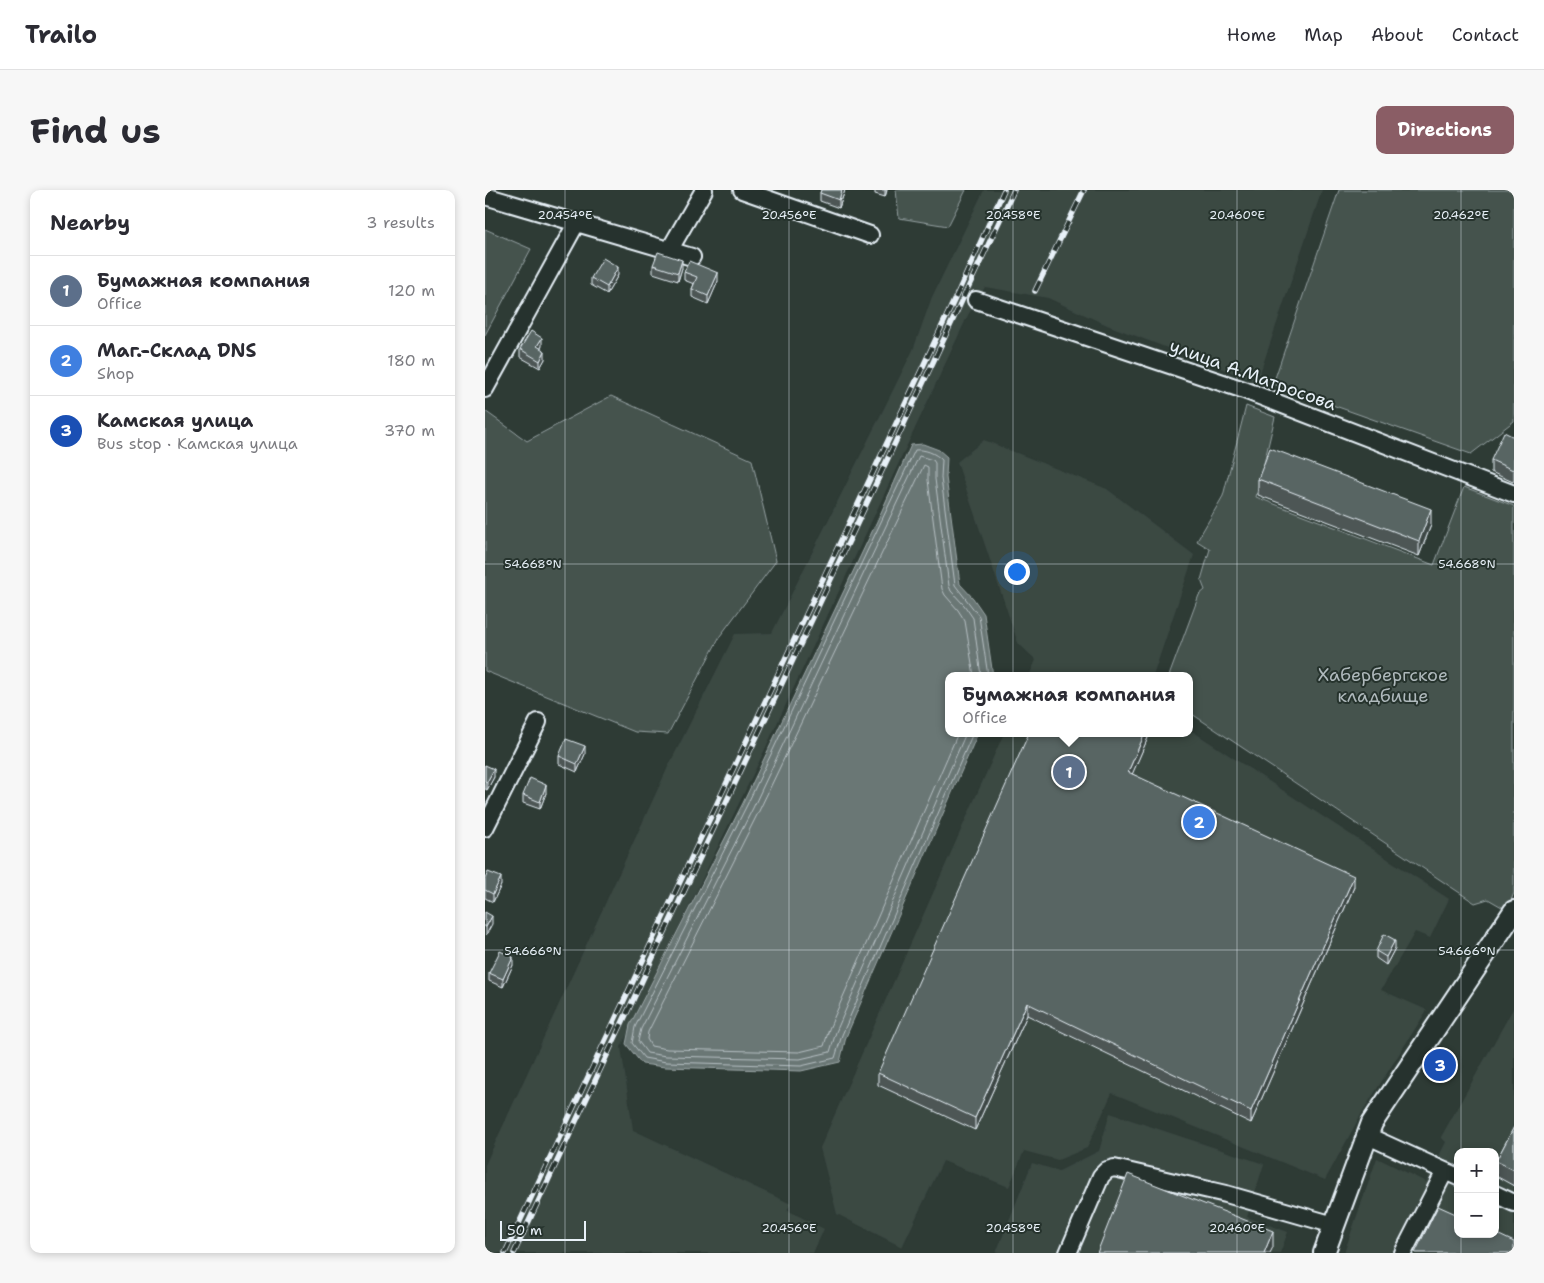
<!DOCTYPE html>
<html lang="en">
<head>
<meta charset="utf-8">
<style>
  body { margin:0; font-family:"Shantell Sans",sans-serif; background:#f7f7f7; color:#2b2b33 }
  .controls { position:absolute; right:15px; bottom:15px; display:grid; overflow:hidden; border-radius:10px; box-shadow:0 2px 8px #0003 }
  .controls button { width:45px; height:45px; display:grid; place-items:center; padding:0; border:0; border-bottom:1px solid #e1e1e2; background:#fff; color:#2b2b33; font:25px sans-serif }
  .scale { position:absolute; left:15px; bottom:12px; width:86px; box-sizing:border-box; padding-left:5px; border:2px solid #e8f1f8; border-top:0; font-size:14px; line-height:18px; white-space:nowrap; color:#e8f1f8; -webkit-text-stroke:4px #26332d; paint-order:stroke }
  .you { position:absolute; left:531px; top:381px; width:18px; height:18px; margin:-12px; border:4px solid #fff; border-radius:50%; background:#1a73e8; box-shadow:0 0 0 8px #1a73e833 }
  .badge { display:grid; place-items:center; width:32px; height:32px; border-radius:50%; background:#8a5d65; color:#fff; font-size:16px; font-weight:700 }
  .pin { position:absolute; translate:-50% -50%; border:2px solid #fff; box-shadow:0 1px 5px #0006 }
  .popup { position:absolute; left:460px; top:482px; width:248px; height:65px; box-sizing:border-box; display:grid; place-content:center; border-radius:10px; background:#fff; filter:drop-shadow(0 1px 4px #0005); font-size:16px; white-space:nowrap; color:#7c7c81 }
  .popup b { font-size:19px; color:#2b2b33 }
  .popup::after { content:''; position:absolute; left:50%; top:100%; margin-left:-10px; border:10px solid transparent; border-top-color:#fff }
  .list { margin:0; padding:0; list-style:none }
  h2 { display:flex; justify-content:space-between; align-items:center; height:65px; margin:0; padding:0 20px; font-size:21px }
  h2 small { font-size:16px; font-weight:400; color:#7c7c81 }
  .list li { display:grid; grid-template-columns:32px 1fr auto; gap:15px; align-items:center; box-sizing:border-box; height:70px; padding:0 20px; border-top:1px solid #e1e1e2 }
  .list b { display:block; font-size:19px; white-space:nowrap }
  .list p { margin:0; font-size:16px; white-space:nowrap; color:#7c7c81 }
  .list em { font-size:16px; font-style:normal; color:#7c7c81 }
  .map { position:relative; flex:none; width:1029px; height:1063px; overflow:hidden; border-radius:10px }
  header { display:flex; align-items:center; gap:30px; box-sizing:border-box; height:70px; padding:0 25px; background:#fff; border-bottom:1px solid #e1e1e2 }
  header strong { font-size:24px }
  nav { display:flex; gap:28px; margin-inline-start:auto; font-size:18px }
  .intro { display:flex; align-items:center; justify-content:space-between; box-sizing:border-box; height:120px; padding:0 30px }
  h1 { margin:0; font-size:35px }
  .button { padding:12px 22px; border-radius:10px; background:#8a5d65; color:#fff; font-size:18px; font-weight:700 }
  main { display:flex; gap:30px; padding:0 30px }
  aside { flex:1; background:#fff; border-radius:10px; box-shadow:0 2px 8px #0003 }
  .map>svg:first-child { display:block }
  .built { fill:#3b4843; fill-rule:evenodd }
  .green { fill:#45524e; stroke:#96a2a3 }
  .water { fill:#6b7775; stroke:#9da8a9 }
  .lines { fill:none; stroke-linecap:round; stroke-linejoin:round }
  .shore { stroke:#b6c0c4; stroke-width:1 }
  .minor-casing { stroke:#e8f1f8; stroke-width:20 }
  .major-casing { stroke:#e8f1f8; stroke-width:24 }
  .minor { stroke:#26332d; stroke-width:16 }
  .major { stroke:#26332d; stroke-width:20 }
  .rail-casing { stroke:#e8f1f8; stroke-width:5.5 }
  .rail { stroke:#26332d; stroke-width:4; stroke-dasharray:11; stroke-linecap:butt }
  .wall { fill:#4d5755; stroke:#e8f1f8 }
  .shaded-wall { fill:#3e4745; stroke:#e8f1f8 }
  .building { fill:#596563; stroke:#e8f1f8 }
  .ticks { fill:none; stroke:#e8f1f8; stroke-width:1; stroke-opacity:0.45 }
  .labels { text-anchor:middle; stroke-width:4; stroke-linejoin:round; paint-order:stroke }
  .street-label { font-size:18px; fill:#e8f1f8; stroke:#26332d }
  .park-label { font-size:18px; fill:#afb9bc; stroke:#26332d }
  .ticks-label { font-size:12px; text-anchor:middle; fill:#e8f1f8; stroke:#26332d; stroke-width:4; stroke-linejoin:round; paint-order:stroke }
</style>
</head>
<body>
<header>
<strong>Trailo</strong>
<nav><a>Home</a><a>Map</a><a>About</a><a>Contact</a></nav>
</header>
<div class="intro"><h1>Find us</h1><a class="button">Directions</a></div>
<main>
<aside>
<h2>Nearby<small>3 results</small></h2>
<ul class="list">
<li><span class="badge" style="background:#5c6f8a">1</span><div><b>Бумажная компания</b><p>Office</p></div><em>120 m</em></li>
<li><span class="badge" style="background:#3f7fe0">2</span><div><b>Маг.-Склад DNS</b><p>Shop</p></div><em>180 m</em></li>
<li><span class="badge" style="background:#1a4fb4">3</span><div><b>Камская улица</b><p>Bus stop · Камская улица</p></div><em>370 m</em></li>
</ul>
</aside>
<div class="map">
<svg width="1029" height="1063" viewBox="0 0 1029 1063">
  <rect width="100%" height="100%" fill="#2e3b35"/>
  <filter id="ink" filterUnits="userSpaceOnUse"><feTurbulence type="fractalNoise" baseFrequency=".02" numOctaves="2"/><feDisplacementMap in="SourceGraphic" scale="10" xChannelSelector="R" yChannelSelector="G"/><feConvolveMatrix kernelMatrix="1 2 1 2 8 2 1 2 1" color-interpolation-filters="sRGB"/></filter>
  <g filter="url(#ink)">
    <path class="built" d="M499,0h338l-65,192 -150,-57 -59,-27 -63,-11 -17,28 -209,447 -138,285 12,83 158,74 -4,6 37,19 -11,24h-328v-88l183,-398 67,-133 37,-1 141,-283 19,-53z
      M499,250l123,49 87,66 -41,121h-124l7,-16 -18,-17 -61,-181z
      M704,539l260,170 -19,39 -15,-6 -34,58 46,20 -64,101 -38,69 -213,-87 -25,55 -29,12 -34,-9 -15,36 -66,-26 -41,86 -65,-33 -17,-66 184,-415h185z
      M1029,817v246h-170l33,-95 49,24 20,-40 -5,-5zM973,962h37v82h-37z
      M625,923l154,51 -17,53 41,15 -8,21h-284l36,-90 27,8 40,-20z"/>
    <path class="green" d="M411,0h70l-18,36 -49,-8z
      M854,0h175v231l-43,33 -198,-70z
      M0,39l46,20 -46,86z
      M126,206l141,64 24,101 -56,75 -52,98 -33,-2 -150,-61v-260l42,30z
      M761,216l29,11 -19,80 178,68 30,-78 50,19v387l-7,17 -19,-11 -13,4 -286,-191v-36h-20l30,-81 6,-5 -4,-10 9,-31 -13,-8 26,-45z"/>
    <path class="water" d="M438,254l16,6 8,7 -1,20 14,107 13,14 11,16 9,62h-44v57h29l-132,304 -6,25 -39,9 -136,-4 -23,-3 -16,-20 4,-19 113,-222 136,-286 32,-72z"/>
    <g class="lines">
      <path class="shore" d="M473,543l-129,296 -5,17 -25,6 -132,-3 -16,-3 -4,-7 1,-7 111,-221 165,-346 4,2v13l14,109 3,6 13,15 7,11 9,55
        M481,543l-130,299 -6,20 -30,7 -134,-3 -19,-3 -9,-12 3,-12 112,-221 166,-352 14,4 2,3v16l14,107 2,5 13,14 9,13 8,58
        M488,543l-131,302 -7,23 -34,8 -135,-4 -22,-4 -12,-15 3,-16 112,-222 168,-355c10,-1 20,3 27,10l-1,18 14,107 24,31 9,60"/>
      <g class="minor-casing">
        <path id="minor" d="M257,0l128,45
          M0,6l207,61
          M185,59l34,-59
          M491,110l268,90 270,104
          M0,199l92,-167
          M0,638l53,-106
          M883,946l90,41
          M1010,1004l19,9
          M583,1063l33,-77 6,-6 7,-2 112,26 108,31
          M918,1063l42,-82"/>
      </g>
      <g class="major-casing">
        <path id="major" d="M839,1063l48,-130 142,-212"/>
      </g>
      <use href="#minor" class="minor"/>
      <use href="#major" class="major"/>
      <g class="rail-casing">
        <path id="rail" d="M550,101l49,-101
          M20,1063l454,-963 45,-100
          M29,1063l500,-1063"/>
      </g>
      <use href="#rail" class="rail"/>
    </g>
    <path class="wall" d="M336,0h24l-6,18 -19,-7v-8z
      M390,0h12l-2,7 -10,-3z
      M168,75l29,3 -4,13 -25,-8z
      M199,82l34,9 -10,23 -16,-7v-8l2,-5 -10,-4z
      M133,85l-11,19 -16,-9v-7z
      M57,156l-2,3 5,10 -5,9 -20,-11v-8z
      M1029,247v43l-1,2 -22,-10v-12z
      M773,289l173,46 -12,31 -161,-61z
      M665,543l-18,41 222,113 -103,236 -224,-108 -52,115 -97,-45v-12z
      M100,564l-8,18 -18,-8v-8z
      M0,575l9,12 -7,13 -2,-1z
      M61,603l-6,16 -17,-6v-8z
      M0,689l16,6 -8,17 -8,-4z
      M910,758l-9,17 -10,-7v-7z
      M28,775l-10,22 -14,-6v-8z
      M1029,937v59l-18,-10v-15z"/>
    <path class="shaded-wall" d="M357,0h3l-6,18v-8z
      M400,0h2l-2,7z
      M197,70v8l-4,13v-8z
      M133,77v8l-11,19v-7z
      M233,83v8l-10,23v-8z
      M57,148v8l-5,8v-8z
      M60,161v8l-5,9v-7z
      M946,319v16l-12,31v-15z
      M660,543h5l-22,51v-12z
      M100,556v8l-8,18v-8z
      M9,579v8l-7,13v-8z
      M61,595v8l-6,16v-7z
      M869,686v11l-103,236v-12z
      M16,687v8l-8,17v-8z
      M7,726v8l-6,11v-8z
      M910,750v8l-9,17v-8z
      M28,767v8l-10,22v-8z
      M542,813v12l-52,115v-12z
      M788,1041v16l-3,6h-6z"/>
    <path class="building" d="M336,0h21l-3,10 -19,-7z
      M173,62l24,8 -4,13 -25,-8z
      M118,68l15,9 -11,20 -16,-9z
      M204,71l29,12 -10,23 -16,-7 5,-12 -13,-5z
      M46,141l11,7 -5,8 8,5 -5,10 -20,-12z
      M1019,242l10,5v31l-1,2 -22,-10z
      M785,258l161,61 -12,32 -161,-62z
      M571,483l6,3h-7z
      M544,543h116l-17,39 226,104 -103,235 -224,-108 -52,115 -97,-45z
      M81,549l19,7 -8,18 -18,-8z
      M0,575l9,4 -7,13 -2,-1z
      M45,588l16,7 -6,17 -17,-7z
      M3,682l13,5 -8,17 -8,-4v-11z
      M0,722l7,4 -6,11h-1z
      M899,744l11,6 -9,17 -10,-6z
      M15,761l13,6 -10,22 -14,-6z
      M1029,937v43l-18,-9z
      M643,984l145,57 -9,22h-167z
      M953,1016l20,9v19h37v-1l19,9v11h-99z"/>
  </g>
  <path class="ticks" d="M80,0v1063M304,0v1063M528,0v1063M752,0v1063M976,0v962M0,374h1029M0,760h1029M976,1044v19"/>
  <g class="labels">
    <g class="street-label">
      <text transform="translate(768 185) rotate(20)" y="6">улица А.Матросова</text>
    </g>
    <g class="park-label">
      <text x="898" y="491">Хабербергское<tspan x="898" dy="21">кладбище</tspan></text>
    </g>
  </g>
  <g class="ticks-label">
    <text x="80" y="29">20.454°E</text>
    <text x="304" y="29">20.456°E</text>
    <text x="528" y="29">20.458°E</text>
    <text x="752" y="29">20.460°E</text>
    <text x="976" y="29">20.462°E</text>
    <text x="48" y="378">54.668°N</text>
    <text x="982" y="378">54.668°N</text>
    <text x="48" y="765">54.666°N</text>
    <text x="982" y="765">54.666°N</text>
    <text x="304" y="1042">20.456°E</text>
    <text x="528" y="1042">20.458°E</text>
    <text x="752" y="1042">20.460°E</text>
  </g>
</svg>
<div class="controls">
<button>+</button>
<button>−</button>
</div>
<div class="scale">50 m</div>
<div class="you"></div>
<div class="pin badge" style="left:584px;top:582px;background:#5c6f8a">1</div>
<div class="popup"><b>Бумажная компания</b>Office</div>
<div class="pin badge" style="left:714px;top:632px;background:#3f7fe0">2</div>
<div class="pin badge" style="left:955px;top:875px;background:#1a4fb4">3</div>
</div>
</main>
</body>
</html>
